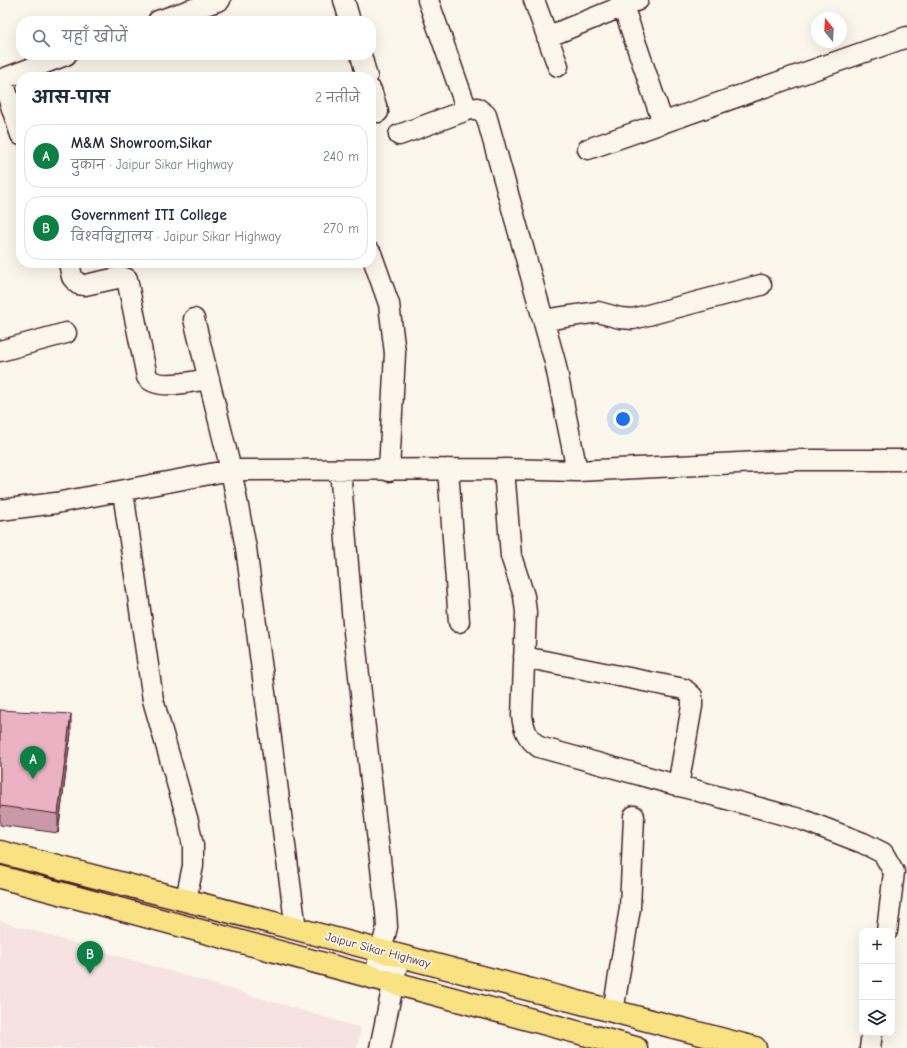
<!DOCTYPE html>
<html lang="hi">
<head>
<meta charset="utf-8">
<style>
  body { margin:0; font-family:"Comic Neue","Playpen Sans Deva",sans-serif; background:#f2f2f3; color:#1f2937 }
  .controls { position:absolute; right:12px; bottom:12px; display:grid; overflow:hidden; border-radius:8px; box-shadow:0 4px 16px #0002 }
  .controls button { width:36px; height:36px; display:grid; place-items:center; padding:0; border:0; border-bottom:1px solid #e0e1e3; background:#fff; color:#1f2937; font:20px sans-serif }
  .compass { position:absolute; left:811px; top:12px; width:36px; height:36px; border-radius:50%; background:#fff; box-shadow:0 4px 16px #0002; rotate:342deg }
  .you { position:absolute; left:623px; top:419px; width:14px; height:14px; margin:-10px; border:3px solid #fff; border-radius:50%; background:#1a73e8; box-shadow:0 0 0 6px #1a73e833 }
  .badge { display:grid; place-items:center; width:26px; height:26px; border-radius:50%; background:#0b8043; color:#fff; font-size:13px; font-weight:700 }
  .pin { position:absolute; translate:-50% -33px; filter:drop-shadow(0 1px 2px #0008) }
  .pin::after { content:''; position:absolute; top:21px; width:14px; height:12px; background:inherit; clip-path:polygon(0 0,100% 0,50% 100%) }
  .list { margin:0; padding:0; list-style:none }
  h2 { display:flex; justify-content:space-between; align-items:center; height:52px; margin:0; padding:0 16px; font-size:17px }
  h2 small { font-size:13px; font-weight:400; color:#747a83 }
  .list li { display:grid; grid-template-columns:26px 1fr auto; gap:12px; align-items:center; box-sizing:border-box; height:64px; margin:0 8px 8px; padding:0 8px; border:1px solid #e0e1e3; border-radius:16px }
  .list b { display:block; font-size:15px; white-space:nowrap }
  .list p { margin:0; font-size:13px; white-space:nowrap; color:#747a83 }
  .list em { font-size:13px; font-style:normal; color:#747a83 }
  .icon { flex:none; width:22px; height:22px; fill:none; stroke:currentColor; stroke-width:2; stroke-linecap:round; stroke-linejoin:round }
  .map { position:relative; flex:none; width:907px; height:1048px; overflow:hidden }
  .search { position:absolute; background:#fff; box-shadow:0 4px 16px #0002; left:16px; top:16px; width:360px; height:44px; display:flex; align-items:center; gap:10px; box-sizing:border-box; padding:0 14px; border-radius:16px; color:#747a83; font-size:15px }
  .panel { position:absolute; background:#fff; box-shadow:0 4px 16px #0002; left:16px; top:72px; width:360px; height:196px; border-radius:16px }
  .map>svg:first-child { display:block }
  .built { fill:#f6e2e0 }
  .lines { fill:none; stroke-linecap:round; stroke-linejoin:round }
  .street-casing { stroke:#4a1f2b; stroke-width:23 }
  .primary-casing { stroke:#4a1f2b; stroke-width:25 }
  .street { stroke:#fbf7ec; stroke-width:20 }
  .primary { stroke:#f8e281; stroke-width:22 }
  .wall { fill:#ca99a9; stroke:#4a1f2b }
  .shaded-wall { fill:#a47d89; stroke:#4a1f2b }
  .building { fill:#ebb2c4; stroke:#4a1f2b }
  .labels { text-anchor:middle; stroke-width:3.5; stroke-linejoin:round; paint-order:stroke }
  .street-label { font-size:12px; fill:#4a1f2b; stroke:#fbf7ec }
</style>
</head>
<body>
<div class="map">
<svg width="907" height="1048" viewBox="0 0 907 1048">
  <rect width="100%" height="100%" fill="#fbf7ec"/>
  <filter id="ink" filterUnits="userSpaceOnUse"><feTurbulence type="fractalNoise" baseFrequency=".025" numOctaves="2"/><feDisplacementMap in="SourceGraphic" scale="8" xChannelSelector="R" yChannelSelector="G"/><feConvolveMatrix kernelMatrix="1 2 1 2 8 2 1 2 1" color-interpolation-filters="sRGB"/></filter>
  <g filter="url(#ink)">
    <path class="built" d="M0,921l361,107 -4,20h-357z"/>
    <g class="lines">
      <g class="street-casing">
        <path id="street" d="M344,0l6,21
          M428,0l39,110
          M534,0l24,66
          M621,0l42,123
          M158,21l62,-21
          M547,37l91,-37
          M361,55l6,22
          M2,79l19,56
          M0,80l66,-25
          M371,90l7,22
          M399,135l68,-25 10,-2 9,7 69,247 22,109
          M588,149l319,-112
          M371,253l18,51 6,49 -6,118
          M69,263l3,14 6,7 7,1 37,-8 5,2 20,98c11,14 46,4 62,2
          M194,319l37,151 15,78 50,381
          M544,320l54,-8 22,6 13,1 128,-34
          M0,351l66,-18
          M448,469l11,153
          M504,469l7,87 13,40 2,16 -4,104c2,14 5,22 17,31l264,73 60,23 20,10 11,19 -7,59
          M340,470l13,153 33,289 1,15 -13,52
          M123,492l30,208 35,121 5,25v20l-7,33
          M0,510l56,-7 175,-33 273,-1 73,2 221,-11h109
          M524,657l160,32 8,7v10l-14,80
          M613,1012l17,-104 4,-92
          M380,1048l19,-92
          M870,1048l2,-15"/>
      </g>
      <g class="primary-casing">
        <path id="primary" d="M0,852l755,196
          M0,877l636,171"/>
      </g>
      <use href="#street" class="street"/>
      <use href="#primary" class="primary"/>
    </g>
    <path class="wall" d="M0,710l71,23 -13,100 -58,-8z"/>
    <path class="shaded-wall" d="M71,714v19l-13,100v-19z"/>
    <path class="building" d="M0,710l71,4 -13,100 -58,-8z"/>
  </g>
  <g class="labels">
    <g class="street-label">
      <text transform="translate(378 950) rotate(15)" y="4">Jaipur Sikar Highway</text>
    </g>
  </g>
</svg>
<div class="controls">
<button>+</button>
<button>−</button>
<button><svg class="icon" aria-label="layers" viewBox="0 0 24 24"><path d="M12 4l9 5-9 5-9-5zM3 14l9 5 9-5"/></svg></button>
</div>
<svg class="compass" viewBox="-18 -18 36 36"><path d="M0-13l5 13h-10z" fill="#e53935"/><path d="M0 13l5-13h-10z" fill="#747a83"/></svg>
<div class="you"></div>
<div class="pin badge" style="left:33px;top:779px">A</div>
<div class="pin badge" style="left:90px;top:974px">B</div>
<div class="search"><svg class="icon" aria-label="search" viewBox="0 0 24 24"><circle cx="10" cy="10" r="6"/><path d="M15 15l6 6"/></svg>यहाँ खोजें</div>
<section class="panel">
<h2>आस-पास<small>2 नतीजे</small></h2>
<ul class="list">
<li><span class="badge">A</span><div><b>M&amp;M Showroom,Sikar</b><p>दुकान · Jaipur Sikar Highway</p></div><em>240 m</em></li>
<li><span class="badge">B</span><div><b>Government ITI College</b><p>विश्वविद्यालय · Jaipur Sikar Highway</p></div><em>270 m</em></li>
</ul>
</section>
</div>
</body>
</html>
